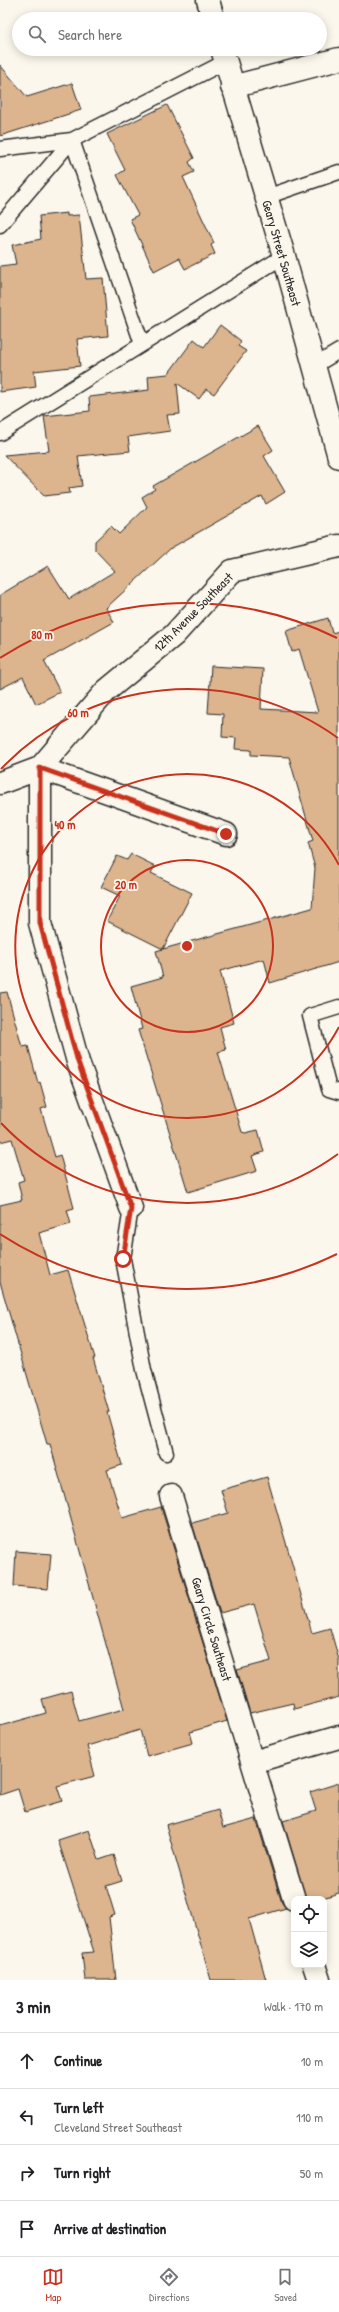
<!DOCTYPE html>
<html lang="en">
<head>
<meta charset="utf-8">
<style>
  body { margin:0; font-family:"Patrick Hand",sans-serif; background:#f6f6f6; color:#202124 }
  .controls { position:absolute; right:12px; bottom:12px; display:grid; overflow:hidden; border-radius:8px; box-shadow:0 2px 10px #0003 }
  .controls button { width:36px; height:36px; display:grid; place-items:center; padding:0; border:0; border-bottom:1px solid #e0e0e0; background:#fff; color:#202124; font:20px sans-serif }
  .stop { position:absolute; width:12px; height:12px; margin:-9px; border:3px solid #c8321e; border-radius:50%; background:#fff }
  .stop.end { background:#c8321e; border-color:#fff; box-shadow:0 1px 4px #0008 }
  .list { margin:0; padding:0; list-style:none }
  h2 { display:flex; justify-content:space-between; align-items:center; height:52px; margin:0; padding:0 16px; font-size:17px }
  h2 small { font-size:13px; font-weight:400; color:#757577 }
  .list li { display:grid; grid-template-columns:26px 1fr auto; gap:12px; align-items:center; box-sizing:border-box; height:56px; padding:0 16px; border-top:1px solid #e0e0e0 }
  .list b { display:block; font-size:15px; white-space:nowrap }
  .list p { margin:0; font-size:13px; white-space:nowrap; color:#757577 }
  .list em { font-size:13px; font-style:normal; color:#757577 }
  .icon { flex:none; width:22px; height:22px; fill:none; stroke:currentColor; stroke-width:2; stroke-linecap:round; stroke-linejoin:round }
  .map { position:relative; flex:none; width:339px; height:1980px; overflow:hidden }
  .search { position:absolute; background:#fff; box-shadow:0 2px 10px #0003; left:12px; right:12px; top:12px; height:44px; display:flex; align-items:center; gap:10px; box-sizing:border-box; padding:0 14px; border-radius:22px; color:#757577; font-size:15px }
  .sheet { height:276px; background:#fff }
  nav { display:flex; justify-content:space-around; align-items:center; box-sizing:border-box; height:56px; border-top:1px solid #e0e0e0; background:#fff; font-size:11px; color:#757577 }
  nav a { display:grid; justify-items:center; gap:2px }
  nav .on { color:#c8321e }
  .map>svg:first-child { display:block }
  .building { fill:#dcb48d; stroke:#2b2b2b }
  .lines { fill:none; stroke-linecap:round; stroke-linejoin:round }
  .lane-casing { stroke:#2b2b2b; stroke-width:17 }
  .street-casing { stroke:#2b2b2b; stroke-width:25 }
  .secondary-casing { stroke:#2b2b2b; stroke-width:25 }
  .lane { stroke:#fbf7ec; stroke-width:14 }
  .street { stroke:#fbf7ec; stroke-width:22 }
  .secondary { stroke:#fbf7ec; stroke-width:22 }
  .route { stroke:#c8321e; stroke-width:5 }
  .ring { fill:none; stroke:#c8321e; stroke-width:2 }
  .labels { text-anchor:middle; stroke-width:3.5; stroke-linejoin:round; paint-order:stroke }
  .street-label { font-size:13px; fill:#2b2b2b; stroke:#fbf7ec }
  .centre { fill:#c8321e; stroke:#fbf7ec; stroke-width:2 }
  .ring-label { font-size:12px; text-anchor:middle; font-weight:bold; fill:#c8321e; stroke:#fbf7ec; stroke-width:3.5; stroke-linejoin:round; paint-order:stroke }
</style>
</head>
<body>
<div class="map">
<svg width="339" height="1980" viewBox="0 0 339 1980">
  <rect width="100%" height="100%" fill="#fbf7ec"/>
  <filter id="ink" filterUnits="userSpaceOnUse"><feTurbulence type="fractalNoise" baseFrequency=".025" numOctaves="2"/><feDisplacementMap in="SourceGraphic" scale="8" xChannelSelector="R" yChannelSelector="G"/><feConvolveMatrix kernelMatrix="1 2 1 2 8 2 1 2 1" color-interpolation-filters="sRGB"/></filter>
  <g filter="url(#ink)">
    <path class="building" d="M0,65l27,32 45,-14 9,27 -81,26z
      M167,105l27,53 -5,4 5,10 -11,5 31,66 -3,2 4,9 -30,15 -6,-11 -25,13 -24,-52 8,-4 -21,-40 8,-5 -18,-36z
      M67,213v3l12,-1 7,64 17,-1 5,58 -31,3 3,27 -46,5 2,16 -36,5v-126l16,-2 -4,-19 29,-6 -2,-23z
      M220,325l21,16 -3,5 8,5 -32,43 -8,-5 -7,10 -22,-16 3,31 -13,1 3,16 -42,6 2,14 -52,5 4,30 -13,2 1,5 -26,3 -40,-41 45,-4 -5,-35 46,-5 -1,-14 60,-7 -1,-14 20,-2 26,-35 10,8z
      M258,426l15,24 -9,6 21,36 -19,12 -4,-8 -91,52 -65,60 8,14 -70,39 16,31 -24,12 -13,-27 -23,12v-94l48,-29 21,33 46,-28 -20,-21v-9l16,-15 8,8 28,-27 -5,-10 13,-8 -2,-3z
      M328,618l4,15 7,-2v331l-69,21 -6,-24 -44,12 14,52 -14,4 6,23 -8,2 24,80 3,1 13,-3 6,22 -12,4 5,15 -69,21 -50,-162 4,-1 -11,-43 32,-9 -7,-26 7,-2 -56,-28 13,-25 -19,-9 16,-31 10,4 4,-6 24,12 -4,7 41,20 -29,56 149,-41 3,-40 -7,-25 5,-2 -24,-84 -38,-2v-5l-16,-1 1,-11 -14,-1 1,-23 -15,-1 3,-47 52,3 -2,40 57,3 -19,-63 -7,3 -6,-21z
      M7,992l15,55 6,-1 10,37 2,-1 7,25 -6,2 14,48 5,-2 14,53 -7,2 4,14 -32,9 11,42 18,-5 27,88h-2l16,54h-2l15,53 -15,5 15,48 39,-11 66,214 -37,11 3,11 -46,13 -7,-26 -53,16 8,30 -38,10 5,15 -37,11 -7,-23 -18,6v-69l46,-13 -4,-14 29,-8 8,30 45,-12 -74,-265h-3l-47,-162v-77l22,-5 -4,-18 6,-2 -12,-41 -12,3v-149z
      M267,1477l45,156 18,-5 9,32v37l-45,12 -1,-6 -43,10 -13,-43 34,-9 -17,-57 -34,9 -28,-90 36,-10 -7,-23z
      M16,1551l35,3 -3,35 -34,-3z
      M339,1783v110l-20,6h-13l-23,-78 33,-10 -6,-19z
      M218,1810l5,18 33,-9 26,84 4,5 -37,11 17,61h-55l-45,-155z
      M89,1830l10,30 15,-5 8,26 -16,5 9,29 -6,2 7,63h-31l-3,-27 12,-1 -36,-112z"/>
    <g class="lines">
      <g class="lane-casing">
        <path id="lane" d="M72,140l70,204
          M0,149l72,-9 153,-78
          M266,197l73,-25
          M0,225l72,-85
          M314,366l25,-15
          M0,433l284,-177
          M339,1007l-29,9 19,73 10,3
          M131,1208l-8,51 21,111 22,83"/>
      </g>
      <g class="street-casing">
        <path id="street" d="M232,87l107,-28
          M0,783l40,-15 66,-77 68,-56 58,-64 107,-25
          M131,1208l-53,-146 -38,-139v-155l186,66
          M171,1496l123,403
          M253,1762l86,-25
          M314,1965l5,15"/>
      </g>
      <g class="secondary-casing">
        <path id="secondary" d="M208,0l5,19
          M222,49l62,207 55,201"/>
      </g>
      <use href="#lane" class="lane"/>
      <use href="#street" class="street"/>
      <use href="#secondary" class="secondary"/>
    </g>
  </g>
  <g class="lines" filter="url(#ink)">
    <path class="route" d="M123,1259l8,-51 -53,-146 -38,-139v-155l186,66"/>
  </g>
  <g class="ring">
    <circle cx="187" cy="946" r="86"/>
    <path d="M339 1027A172 172 0 1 1 339 865"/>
    <path d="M338 1154A257 257 0 0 1 1 1123M1 769A257 257 0 0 1 338 738"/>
    <path d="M337 1254A343 343 0 0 1 0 1234M0 658A343 343 0 0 1 337 638"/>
  </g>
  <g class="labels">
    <g class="street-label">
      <text transform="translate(282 253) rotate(74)" y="5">Geary Street Southeast</text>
      <text transform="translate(193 612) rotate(-45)" y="5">12th Avenue Southeast</text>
      <text transform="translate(212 1629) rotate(73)" y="5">Geary Circle Southeast</text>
    </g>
  </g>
  <circle cx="187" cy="946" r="6" class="centre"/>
  <g class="ring-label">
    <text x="42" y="639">80 m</text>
    <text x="78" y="717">60 m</text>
    <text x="65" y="829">40 m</text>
    <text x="126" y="889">20 m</text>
  </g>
</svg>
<div class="controls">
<button><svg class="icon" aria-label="locate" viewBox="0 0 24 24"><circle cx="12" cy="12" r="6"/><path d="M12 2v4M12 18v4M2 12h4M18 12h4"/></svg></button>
<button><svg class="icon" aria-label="layers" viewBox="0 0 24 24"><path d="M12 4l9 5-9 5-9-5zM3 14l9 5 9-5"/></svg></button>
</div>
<div class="stop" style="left:123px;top:1259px"></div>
<div class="stop end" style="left:226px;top:834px"></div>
<div class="search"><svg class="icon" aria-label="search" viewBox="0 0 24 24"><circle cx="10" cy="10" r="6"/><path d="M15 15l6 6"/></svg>Search here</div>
</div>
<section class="sheet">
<h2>3 min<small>Walk · 170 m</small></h2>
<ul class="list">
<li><svg class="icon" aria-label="ahead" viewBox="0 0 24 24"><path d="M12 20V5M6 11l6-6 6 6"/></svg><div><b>Continue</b></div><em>10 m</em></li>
<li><svg class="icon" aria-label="left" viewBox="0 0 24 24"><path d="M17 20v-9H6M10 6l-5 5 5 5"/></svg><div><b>Turn left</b><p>Cleveland Street Southeast</p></div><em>110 m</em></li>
<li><svg class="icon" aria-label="right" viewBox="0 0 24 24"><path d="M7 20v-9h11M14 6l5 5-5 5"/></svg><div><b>Turn right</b></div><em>50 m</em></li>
<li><svg class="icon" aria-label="arrive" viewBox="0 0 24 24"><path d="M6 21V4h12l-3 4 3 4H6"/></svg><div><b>Arrive at destination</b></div></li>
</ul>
</section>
<nav>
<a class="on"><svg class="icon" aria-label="map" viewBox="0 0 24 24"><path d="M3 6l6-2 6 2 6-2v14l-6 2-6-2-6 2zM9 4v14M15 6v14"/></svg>Map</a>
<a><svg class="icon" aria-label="directions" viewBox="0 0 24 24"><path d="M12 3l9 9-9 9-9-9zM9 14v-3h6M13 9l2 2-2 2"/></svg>Directions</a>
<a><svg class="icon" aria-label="saved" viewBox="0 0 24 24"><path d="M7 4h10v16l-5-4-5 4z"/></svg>Saved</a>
</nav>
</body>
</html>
